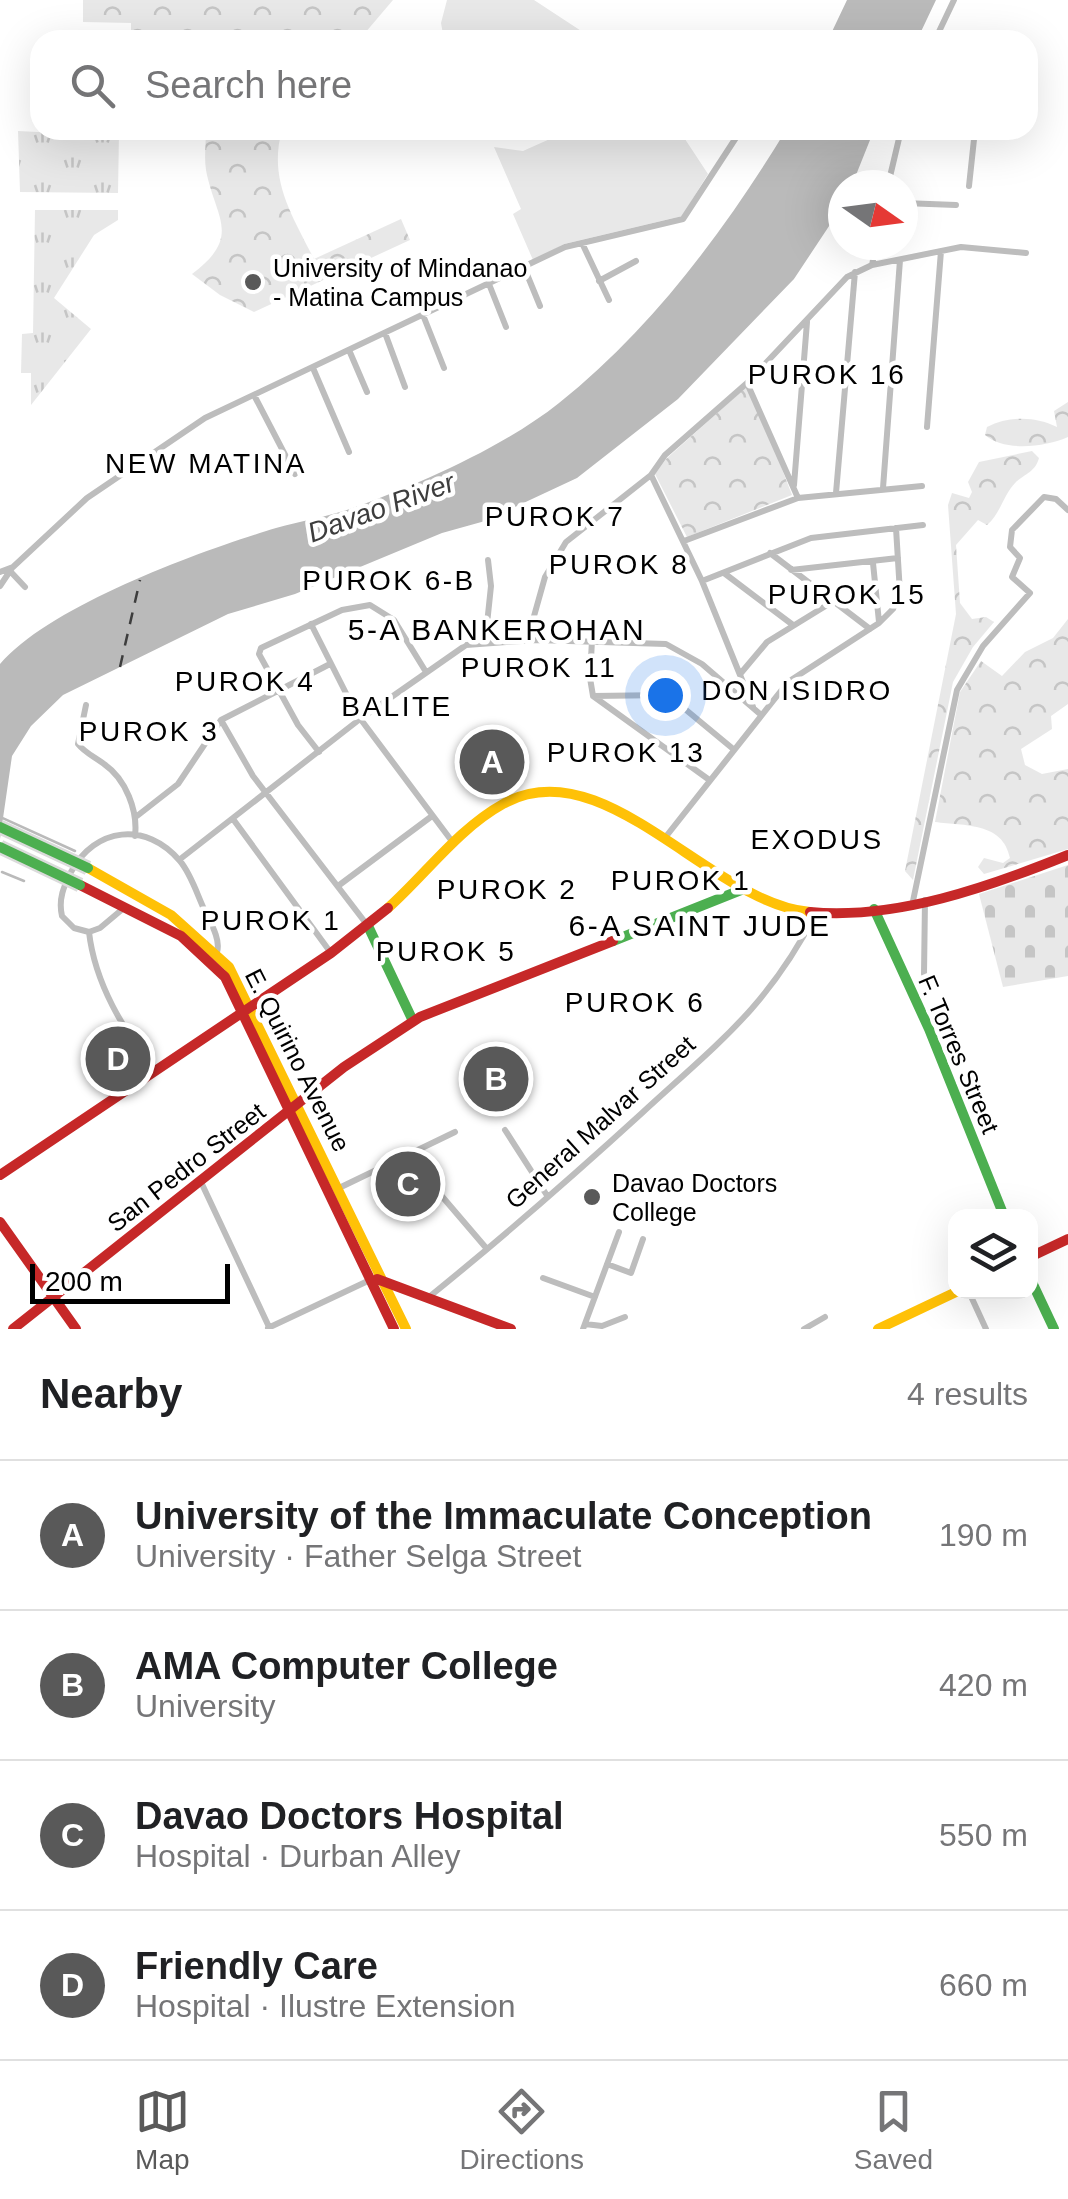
<!DOCTYPE html>
<html lang="en">
<head>
<meta charset="utf-8">
<style>
  body { margin:0; font-family:Helvetica,sans-serif; background:#f2f2f2; color:#202124 }
  .controls { position:absolute; right:30px; bottom:30px; display:grid; overflow:hidden; border-radius:20px; box-shadow:0 10px 40px #0002 }
  .controls button { width:90px; height:90px; display:grid; place-items:center; padding:0; border:0; border-bottom:2px solid #e0e0e0; background:#fff; color:#202124; font:50px sans-serif }
  .compass { position:absolute; left:828px; top:170px; width:90px; height:90px; border-radius:50%; background:#fff; box-shadow:0 10px 40px #0002; rotate:104deg }
  .scale { position:absolute; left:30px; bottom:25px; width:200px; box-sizing:border-box; padding-left:10px; border:5px solid #000; border-top:0; font-size:28px; line-height:35px; white-space:nowrap; color:#000; -webkit-text-stroke:8px #fff; paint-order:stroke }
  .you { position:absolute; left:665px; top:695px; width:35px; height:35px; margin:-25px; border:8px solid #fff; border-radius:50%; background:#1a73e8; box-shadow:0 0 0 15px #1a73e833 }
  .badge { display:grid; place-items:center; width:65px; height:65px; border-radius:50%; background:#595959; color:#fff; font-size:32px; font-weight:700 }
  .pin { position:absolute; translate:-50% -50%; border:5px solid #fff; box-shadow:0 2px 10px #0006 }
  .list { margin:0; padding:0; list-style:none }
  h2 { display:flex; justify-content:space-between; align-items:center; height:130px; margin:0; padding:0 40px; font-size:42px }
  h2 small { font-size:32px; font-weight:400; color:#757577 }
  .list li { display:grid; grid-template-columns:65px 1fr auto; gap:30px; align-items:center; box-sizing:border-box; height:150px; padding:0 40px; border-top:2px solid #e0e0e0 }
  .list b { display:block; font-size:38px; white-space:nowrap }
  .list p { margin:0; font-size:32px; white-space:nowrap; color:#757577 }
  .list em { font-size:32px; font-style:normal; color:#757577 }
  .icon { flex:none; width:55px; height:55px; fill:none; stroke:currentColor; stroke-width:2; stroke-linecap:round; stroke-linejoin:round }
  .map { position:relative; flex:none; width:1068px; height:1329px; overflow:hidden }
  .search { position:absolute; background:#fff; box-shadow:0 10px 40px #0002; left:30px; right:30px; top:30px; height:110px; display:flex; align-items:center; gap:25px; box-sizing:border-box; padding:0 35px; border-radius:30px; color:#757577; font-size:38px }
  .sheet { height:730px; background:#fff }
  nav { display:flex; justify-content:space-around; align-items:center; box-sizing:border-box; height:140px; border-top:2px solid #e0e0e0; background:#fff; font-size:28px; color:#757577 }
  nav a { display:grid; justify-items:center; gap:5px }
  nav .on { color:#595959 }
  .map>svg:first-child { display:block }
  .grass { fill:url(#grass-tufts) }
  .forest { fill:url(#forest-crowns) }
  .cemetery { fill:url(#cemetery-stones) }
  .pitch { fill:#e8e8e8 }
  .water { fill:#bababa }
  .lines { fill:none; stroke-linecap:round; stroke-linejoin:round }
  .stream { stroke:#bababa; stroke-width:2.5 }
  .ferry { stroke:#3d3d3d; stroke-width:2.5; stroke-dasharray:12 10; stroke-linecap:butt }
  .street { stroke:#bdbdbd; stroke-width:6 }
  .fast { stroke:#4caf50; stroke-width:10 }
  .slow { stroke:#ffc107; stroke-width:10 }
  .jam { stroke:#c62828; stroke-width:10 }
  .fast-bridge-casing { stroke:#dbdbdb; stroke-width:15; stroke-linecap:butt }
  .fast-bridge { stroke:#4caf50; stroke-width:10 }
  .poi-dot { fill:#595959; stroke:#fff; stroke-width:4 }
  .labels { text-anchor:middle; stroke-width:9; stroke-linejoin:round; paint-order:stroke }
  .poi-label { font-size:25px; fill:#000; stroke:#fff; text-anchor:start }
  .street-label { font-size:25px; fill:#000; stroke:#fff }
  .neighbourhood-label { font-size:28px; letter-spacing:2.5px; fill:#000; stroke:#fff }
  .water-label { font-size:28px; font-style:italic; fill:#3d3d3d; stroke:#fff }
  .quarter-label { font-size:30px; letter-spacing:2.5px; fill:#000; stroke:#fff }
</style>
</head>
<body>
<div class="map">
<svg width="1068" height="1329" viewBox="0 0 1068 1329">
  <defs>
    <pattern id="grass-tufts" width="24" height="20" patternUnits="userSpaceOnUse" patternTransform="scale(2.5)"><rect width="24" height="20" fill="#e8e8e8"/><path d="M3 7l-1-3M5 7V3M7 7l1-3M15 17l-1-3M17 17v-4M19 17l1-3" fill="none" stroke="#c5c5c5"/></pattern>
    <pattern id="forest-crowns" width="20" height="18" patternUnits="userSpaceOnUse" patternTransform="scale(2.5)"><rect width="20" height="18" fill="#e8e8e8"/><path d="M2 6a3 3 0 1 1 6 0M12 15a3 3 0 1 1 6 0" fill="none" stroke="#c5c5c5"/></pattern>
    <pattern id="cemetery-stones" width="16" height="16" patternUnits="userSpaceOnUse" patternTransform="scale(2.5)"><rect width="16" height="16" fill="#e8e8e8"/><path d="M2 7V4a2 2 0 0 1 4 0v3zM10 15v-3a2 2 0 0 1 4 0v3z" fill="#c5c5c5"/></pattern>
  </defs>
  <rect width="100%" height="100%" fill="#fff"/>
  <path class="grass" d="M18,131l98,5 3,-4 -1,61 -98,-1z
    M35,210h83v10l-24,15 -40,63 37,31 -60,76v-32h-10l1,-39 11,-1z"/>
  <path class="forest" d="M83,0h310l-34,40h-228v-17l-48,-1z
    M206,130h76c-14,49 10,85 32,129l87,-40 9,21 -156,72 -34,-17 -28,-21c51,-38 23,-56 14,-104 -2,-13 0,-27 0,-40z
    M746,387l10,15 36,93 -105,42 -32,-63 11,-15z
    M1068,402v35c-23,10 -63,15 -83,-2l2,-8c24,-12 50,-10 70,0l-3,-16z
    M1032,451l7,7c-4,14 -13,15 -23,24 -13,13 -15,31 -29,43l-9,-5 -22,25 4,58 12,16 14,-2 8,5 -21,25 -20,35 -40,198 -8,-9 51,-257 -8,-109 4,-12 17,5 3,-6 -4,-10 11,-20z
    M1068,619v85l-17,12 1,13 -31,20 4,16 17,9 26,-5v80l-84,25 -6,-7 6,-9 19,5 7,-5c-7,-36 -46,-32 -75,-36l25,-130 21,-31 21,15 23,-24 28,-14z"/>
  <path class="cemetery" d="M1068,865v111l-65,11 -24,-93z"/>
  <path class="pitch" d="M447,0h87l61,40h-151l-3,-17z
    M570,130h109l29,44 -26,42 -118,28 -31,16 -20,-46 8,-5 -27,-62 29,4z"/>
  <path class="water" d="M847,0h89l-19,40h-89z
    M786,130h88l-22,55h-9v20l-49,74 -116,120 -101,79 -92,43 -43,12 -147,61 -67,20 -165,81 -32,31 -19,30 -12,83v-175c51,-59 200,-113 276,-136 25,-7 50,-11 74,-19 66,-23 154,-62 209,-106 92,-73 166,-173 227,-273z"/>
  <g class="lines">
    <path class="stream" d="M0,817l75,34
      M2,872l22,9"/>
    <path class="ferry" d="M120,667l20,-87"/>
    <path class="street" d="M935,40l19,-40
      M961,130l14,1
      M888,185l13,-55
      M969,186l6,-56
      M903,203l53,2
      M582,243l27,57
      M872,265l4,-20
      M524,267l16,39
      M599,281l37,-20
      M489,284l17,43
      M423,315l21,53
      M385,333l20,54
      M349,350l18,42
      M313,368l36,84
      M747,383l51,115
      M255,397l40,77
      M927,427l14,-176
      M651,475l51,106 51,126
      M794,485l13,-163
      M883,488l17,-228
      M836,493l19,-221
      M684,541l114,-43 124,-12
      M770,553l100,76
      M873,563l6,59
      M791,570l107,-12
      M10,571l15,16
      M0,572l13,-5 74,-69 118,-80 360,-171 118,-28 58,-89
      M724,573l69,52
      M702,581l109,-43 112,-13
      M0,586l12,-18
      M311,624l45,89 98,131
      M592,640l-2,38 3,18 115,83
      M527,641l18,-64 21,-35 85,-67 14,-20 82,-72 100,-106 25,-12 89,-18 65,6
      M485,643l6,-57 -3,-26
      M741,673l26,-31 65,-40
      M593,696l75,-1 64,53
      M86,705l-8,39c7,9 17,13 26,20 22,15 34,47 31,72
      M221,720l32,56 115,150
      M319,752l-21,-27 -39,-71 2,-6 81,-38 28,-5 24,15 32,52
      M137,816l41,-32 43,-64 109,-56
      M233,819l98,134
      M664,839l124,-157 91,-59 14,-14 7,-16 -4,-65
      M179,860l181,-141 106,-74 70,-5 130,4 36,20 58,50
      M338,886l94,-70
      M913,901l44,-211 26,-44 47,-53 -18,-16 8,-19 -10,-11 2,-17 32,-33 12,2 12,11
      M89,932l-15,-4 -12,-12c-4,-17 2,-30 9,-44 24,-45 75,-51 109,-11 11,13 17,33 24,48 6,13 17,30 13,43
      M89,932c6,53 35,97 65,140
      M89,932l11,-4 25,-21
      M924,974l1,-74
      M505,1130l43,67
      M394,1160l20,42 26,-8 47,55
      M201,1182l69,147
      M339,1188l116,-56
      M607,1264l24,9 12,-34
      M543,1278l52,19
      M969,1292l17,37
      M429,1297c73,-59 144,-121 213,-184 75,-69 126,-106 174,-200
      M585,1324l17,2 23,-9
      M268,1328l102,-48
      M583,1329l36,-97
      M804,1329l21,-12"/>
    <path class="fast" d="M874,909l55,120 75,187
      M368,926l45,95
      M613,941l128,-51
      M1030,1278l24,51"/>
    <path class="slow" d="M88,868l83,47 58,52 177,362
      M388,908c38,-34 70,-79 115,-104 100,-57 208,100 307,108
      M878,1329l78,-37"/>
    <path class="jam" d="M80,885l101,51 44,41 169,352
      M810,912c86,8 179,-25 258,-57
      M0,1175l331,-222 57,-45
      M0,1222l76,107
      M1030,1257l38,-18
      M377,1279l134,50
      M13,1329l331,-262 76,-50 193,-76"/>
    <g class="fast-bridge-casing">
      <path id="fast-bridge" d="M0,827l88,41
        M0,847l80,38"/>
    </g>
    <use href="#fast-bridge" class="fast-bridge"/>
  </g>
  <g class="poi-dot">
    <circle cx="253" cy="282" r="10"/>
    <circle cx="592" cy="1197" r="10"/>
  </g>
  <g class="labels">
    <g class="poi-label">
      <text x="273" y="277">University of Mindanao<tspan x="273" dy="29">- Matina Campus</tspan></text>
      <text x="612" y="1192">Davao Doctors<tspan x="612" dy="29">College</tspan></text>
    </g>
    <g class="street-label">
      <text transform="translate(959 1054) rotate(67)" y="9">F. Torres Street</text>
      <text transform="translate(298 1060) rotate(63)" y="9">E. Quirino Avenue</text>
      <text transform="translate(600 1122) rotate(-42)" y="9">General Malvar Street</text>
      <text transform="translate(186 1167) rotate(-38)" y="9">San Pedro Street</text>
    </g>
    <g class="neighbourhood-label">
      <text x="827" y="384">PUROK 16</text>
      <text x="206" y="473">NEW MATINA</text>
      <text x="555" y="526">PUROK 7</text>
      <text x="619" y="574">PUROK 8</text>
      <text x="389" y="590">PUROK 6-B</text>
      <text x="847" y="604">PUROK 15</text>
      <text x="539" y="677">PUROK 11</text>
      <text x="245" y="691">PUROK 4</text>
      <text x="797" y="700">DON ISIDRO</text>
      <text x="397" y="716">BALITE</text>
      <text x="149" y="741">PUROK 3</text>
      <text x="626" y="762">PUROK 13</text>
      <text x="817" y="849">EXODUS</text>
      <text x="681" y="890">PUROK 1</text>
      <text x="507" y="899">PUROK 2</text>
      <text x="271" y="930">PUROK 1</text>
      <text x="446" y="961">PUROK 5</text>
      <text x="635" y="1012">PUROK 6</text>
    </g>
    <g class="water-label">
      <text transform="translate(381 507) rotate(-20)" y="10">Davao River</text>
    </g>
    <g class="quarter-label">
      <text x="497" y="640">5-A BANKEROHAN</text>
      <text x="700" y="936">6-A SAINT JUDE</text>
    </g>
  </g>
</svg>
<div class="controls">
<button><svg class="icon" aria-label="layers" viewBox="0 0 24 24"><path d="M12 4l9 5-9 5-9-5zM3 14l9 5 9-5"/></svg></button>
</div>
<svg class="compass" viewBox="-18 -18 36 36"><path d="M0-13l5 13h-10z" fill="#e53935"/><path d="M0 13l5-13h-10z" fill="#757577"/></svg>
<div class="scale">200 m</div>
<div class="you"></div>
<div class="pin badge" style="left:492px;top:762px">A</div>
<div class="pin badge" style="left:496px;top:1079px">B</div>
<div class="pin badge" style="left:408px;top:1184px">C</div>
<div class="pin badge" style="left:118px;top:1059px">D</div>
<div class="search"><svg class="icon" aria-label="search" viewBox="0 0 24 24"><circle cx="10" cy="10" r="6"/><path d="M15 15l6 6"/></svg>Search here</div>
</div>
<section class="sheet">
<h2>Nearby<small>4 results</small></h2>
<ul class="list">
<li><span class="badge">A</span><div><b>University of the Immaculate Conception</b><p>University · Father Selga Street</p></div><em>190 m</em></li>
<li><span class="badge">B</span><div><b>AMA Computer College</b><p>University</p></div><em>420 m</em></li>
<li><span class="badge">C</span><div><b>Davao Doctors Hospital</b><p>Hospital · Durban Alley</p></div><em>550 m</em></li>
<li><span class="badge">D</span><div><b>Friendly Care</b><p>Hospital · Ilustre Extension</p></div><em>660 m</em></li>
</ul>
</section>
<nav>
<a class="on"><svg class="icon" aria-label="map" viewBox="0 0 24 24"><path d="M3 6l6-2 6 2 6-2v14l-6 2-6-2-6 2zM9 4v14M15 6v14"/></svg>Map</a>
<a><svg class="icon" aria-label="directions" viewBox="0 0 24 24"><path d="M12 3l9 9-9 9-9-9zM9 14v-3h6M13 9l2 2-2 2"/></svg>Directions</a>
<a><svg class="icon" aria-label="saved" viewBox="0 0 24 24"><path d="M7 4h10v16l-5-4-5 4z"/></svg>Saved</a>
</nav>
</body>
</html>
